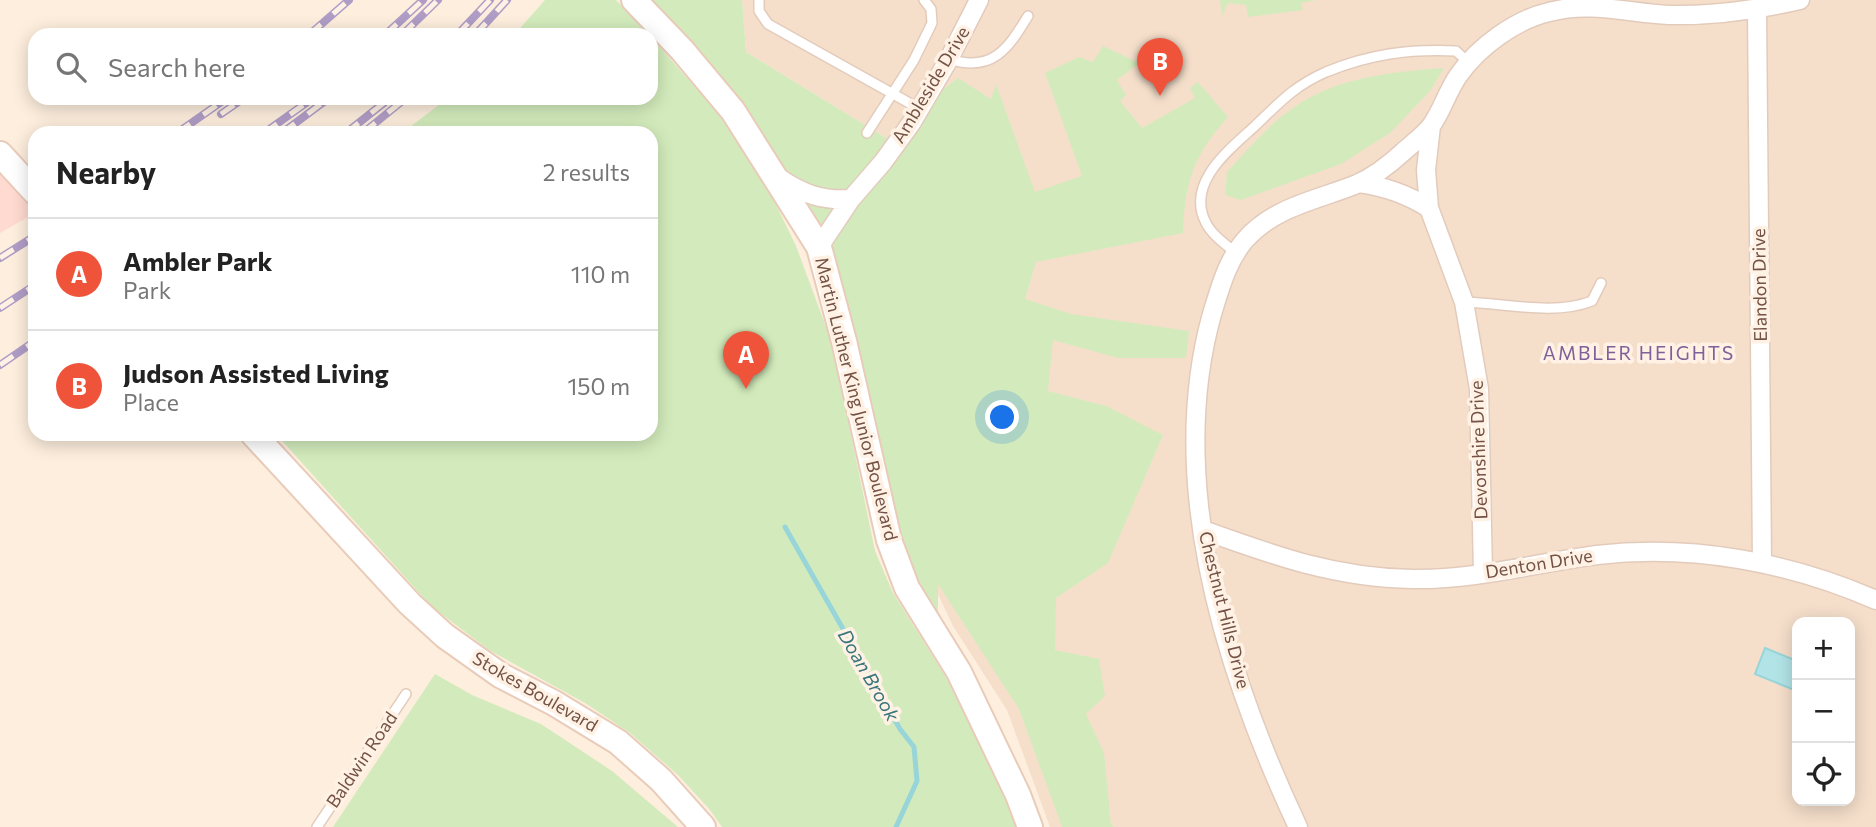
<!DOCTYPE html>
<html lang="en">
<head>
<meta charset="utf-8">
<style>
  body { margin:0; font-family:Commissioner,sans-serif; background:#f6f6f6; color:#222 }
  .controls { position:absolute; right:21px; bottom:21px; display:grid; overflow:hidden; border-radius:14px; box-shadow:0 4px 18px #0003 }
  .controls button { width:63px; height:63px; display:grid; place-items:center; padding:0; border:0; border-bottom:2px solid #e0e0e0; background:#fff; color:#222; font:35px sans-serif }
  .you { position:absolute; left:1003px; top:418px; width:24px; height:24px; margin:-18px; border:5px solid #fff; border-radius:50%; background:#1a73e8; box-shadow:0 0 0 10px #1a73e833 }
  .badge { display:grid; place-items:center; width:46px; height:46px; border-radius:50%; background:#ef543b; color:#fff; font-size:23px; font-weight:700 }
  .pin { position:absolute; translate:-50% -58px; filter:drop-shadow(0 2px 4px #0008) }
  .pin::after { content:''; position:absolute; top:37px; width:24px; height:21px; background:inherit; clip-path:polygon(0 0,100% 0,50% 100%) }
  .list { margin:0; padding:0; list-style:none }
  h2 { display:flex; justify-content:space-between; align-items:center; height:91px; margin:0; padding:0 28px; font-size:30px }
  h2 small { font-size:23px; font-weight:400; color:#767676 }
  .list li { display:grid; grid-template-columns:46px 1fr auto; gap:21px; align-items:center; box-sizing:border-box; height:112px; padding:0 28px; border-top:2px solid #e0e0e0 }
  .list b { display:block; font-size:26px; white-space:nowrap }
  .list p { margin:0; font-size:23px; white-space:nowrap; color:#767676 }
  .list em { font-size:23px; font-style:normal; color:#767676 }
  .icon { flex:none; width:38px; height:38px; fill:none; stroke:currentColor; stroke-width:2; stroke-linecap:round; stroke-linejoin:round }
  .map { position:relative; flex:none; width:1876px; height:827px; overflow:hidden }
  .search { position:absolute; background:#fff; box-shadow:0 4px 18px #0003; left:28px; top:28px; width:630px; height:77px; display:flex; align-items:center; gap:18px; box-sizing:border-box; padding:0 24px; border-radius:21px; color:#767676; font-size:26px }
  .panel { position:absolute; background:#fff; box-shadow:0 4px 18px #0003; left:28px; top:126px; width:630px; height:315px; border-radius:21px }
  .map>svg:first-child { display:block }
  .residential { fill:#f5dfcb; fill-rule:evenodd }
  .commercial { fill:#ffdad0 }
  .green { fill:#d3ebbc }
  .water { fill:#b2e4e7; stroke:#97d5d9; stroke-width:2 }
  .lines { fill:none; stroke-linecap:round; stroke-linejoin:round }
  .stream { stroke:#97d5d9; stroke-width:5 }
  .lane-casing { stroke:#e3cbbc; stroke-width:12 }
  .street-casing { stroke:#e3cbbc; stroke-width:21 }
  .secondary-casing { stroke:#e9cbb9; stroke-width:28 }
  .lane { stroke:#fff; stroke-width:9 }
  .street { stroke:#fff; stroke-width:18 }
  .secondary { stroke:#fff; stroke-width:24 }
  .rail-casing { stroke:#b09dc6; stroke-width:8 }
  .rail { stroke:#fff2e5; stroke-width:5; stroke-dasharray:16; stroke-linecap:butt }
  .labels { text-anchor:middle; stroke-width:7; stroke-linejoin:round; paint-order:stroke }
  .street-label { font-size:18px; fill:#745245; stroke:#fff2e5 }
  .neighbourhood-label { font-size:19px; letter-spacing:2px; fill:#806098; stroke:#fff2e5 }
  .water-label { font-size:19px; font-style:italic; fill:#39767b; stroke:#fff2e5 }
</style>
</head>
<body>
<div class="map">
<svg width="1876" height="827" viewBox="0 0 1876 827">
  <rect width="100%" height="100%" fill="#fdeedd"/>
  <path class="residential" d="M742,0h1134v827h-826l-43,-117 -54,-84 -28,-59 -29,-423 -150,-92zM1797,622h53v179h-53z"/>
  <path class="commercial" d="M0,154l35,38v21l-35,20z"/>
  <path class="green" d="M545,0h71l33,35h-135z
    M634,0h108l4,52 150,92 44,-69 5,13 13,-10 33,21 5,-15 39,108 47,-16 -37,-103 34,-16 14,5 10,-16 36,17 -22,17 9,15 -6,6 22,27 53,-30 -5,-10 8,-6 30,35c-35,39 -43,64 -45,116l-147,29 -11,37 46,15 118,17 -3,27h-68l-65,-18 -5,51 58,15 57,29 -55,128 -52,35 -1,52 44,9 6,37 -19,18 18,39 7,72 4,2h-53l-43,-118 -81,-125v55l-31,-51 -88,-341 -42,-70z
    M1220,0h96l-15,3 2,7 -55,7 -2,-12 -18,-2 -6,13z
    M651,37l71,81 23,31 21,35 30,62 36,97 43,208 18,42 93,148 30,86h-294l-12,-17 -32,-35 -48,-42 -45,-30 -96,-53 -58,-44 -155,-172h375v-301h-249l46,-35h203z
    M1444,68l-14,23 -40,42 -49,31 -100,36 -16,-5 2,-23c20,-22 41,-47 66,-64 43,-31 99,-36 151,-40z
    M435,674l37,21 69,29 71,47 66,56h-345z"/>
  <path class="water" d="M1765,648l32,13v30l-42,-17z"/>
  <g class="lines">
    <path class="stream" d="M785,527l115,202 14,18 3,34 -21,46"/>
    <g class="lane-casing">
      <path id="lane" d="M759,0v11l9,13 152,85
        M949,59c43,14 59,-10 79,-43
        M867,133l47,-73 18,-37 -1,-14 -7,-9
        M1236,253c-11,-9 -24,-18 -30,-30 -21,-40 24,-74 49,-97 24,-23 39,-40 71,-54 44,-18 82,-23 130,-21l13,12
        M1464,302c41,1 90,14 128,-1l9,-18
        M317,827l89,-133"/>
    </g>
    <g class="street-casing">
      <path id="street" d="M1757,9l5,553
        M1431,126l-5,44 3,38 35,94 15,87 4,184
        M779,178c24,16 43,23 72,21
        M1359,183c27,4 47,11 70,25
        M819,247l32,-48 32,-37 29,-40 37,-63 30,-59
        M1203,530c72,26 133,48 210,49 62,1 123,-16 184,-24 95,-11 192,7 279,45
        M1298,827c-72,-153 -133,-345 -86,-513 8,-26 15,-53 33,-74 30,-34 73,-40 112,-56 16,-7 33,-20 46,-32 9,-8 21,-17 28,-26 11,-15 16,-34 27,-50 20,-29 57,-56 91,-64 41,-11 79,1 120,3 44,1 87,-5 131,-15"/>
    </g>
    <g class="secondary-casing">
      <path id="secondary" d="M634,0l48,50 51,61 86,136 25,94 45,199 18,48 52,84 59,123 12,32
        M0,154l35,38
        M253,434l157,170 35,32 55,39 54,28 64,39 43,38 42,47"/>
    </g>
    <use href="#lane" class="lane"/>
    <use href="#street" class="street"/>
    <use href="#secondary" class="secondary"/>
    <g class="rail-casing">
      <path id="rail" d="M309,35l40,-35
        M385,35l38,-35
        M402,35l36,-35
        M457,35l33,-35
        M475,35l32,-35
        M221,114l23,-16
        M177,133l50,-35
        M264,133l49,-35
        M282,133l47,-35
        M346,133l44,-35
        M363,133l43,-35
        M0,258l35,-22
        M0,308l35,-23
        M0,365l35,-24"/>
    </g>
    <use href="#rail" class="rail"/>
  </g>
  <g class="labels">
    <g class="street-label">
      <text transform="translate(931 85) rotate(-59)" y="6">Ambleside Drive</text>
      <text transform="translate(1760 285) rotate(-91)" y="6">Elandon Drive</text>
      <text transform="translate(856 399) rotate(76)" y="6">Martin Luther King Junior Boulevard</text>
      <text transform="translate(1479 450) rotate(-92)" y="6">Devonshire Drive</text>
      <text transform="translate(1539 564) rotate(-9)" y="6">Denton Drive</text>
      <text transform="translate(1224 610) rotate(76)" y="6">Chestnut Hills Drive</text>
      <text transform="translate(535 692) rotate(30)" y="6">Stokes Boulevard</text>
      <text transform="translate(362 760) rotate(-56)" y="6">Baldwin Road</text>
    </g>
    <g class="neighbourhood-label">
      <text x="1639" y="360">AMBLER HEIGHTS</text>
    </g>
    <g class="water-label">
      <text transform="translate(869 675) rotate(60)" y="7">Doan Brook</text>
    </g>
  </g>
</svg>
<div class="controls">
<button>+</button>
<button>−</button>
<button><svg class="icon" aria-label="locate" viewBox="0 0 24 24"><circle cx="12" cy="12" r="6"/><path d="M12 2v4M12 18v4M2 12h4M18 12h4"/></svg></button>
</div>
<div class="you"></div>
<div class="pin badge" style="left:746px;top:389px">A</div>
<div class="pin badge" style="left:1160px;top:96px">B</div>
<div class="search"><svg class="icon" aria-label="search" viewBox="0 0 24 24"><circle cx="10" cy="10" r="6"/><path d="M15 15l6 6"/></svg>Search here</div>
<section class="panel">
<h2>Nearby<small>2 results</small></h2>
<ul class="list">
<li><span class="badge">A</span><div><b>Ambler Park</b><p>Park</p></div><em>110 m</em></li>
<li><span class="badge">B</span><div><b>Judson Assisted Living</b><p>Place</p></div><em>150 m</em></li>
</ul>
</section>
</div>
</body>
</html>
